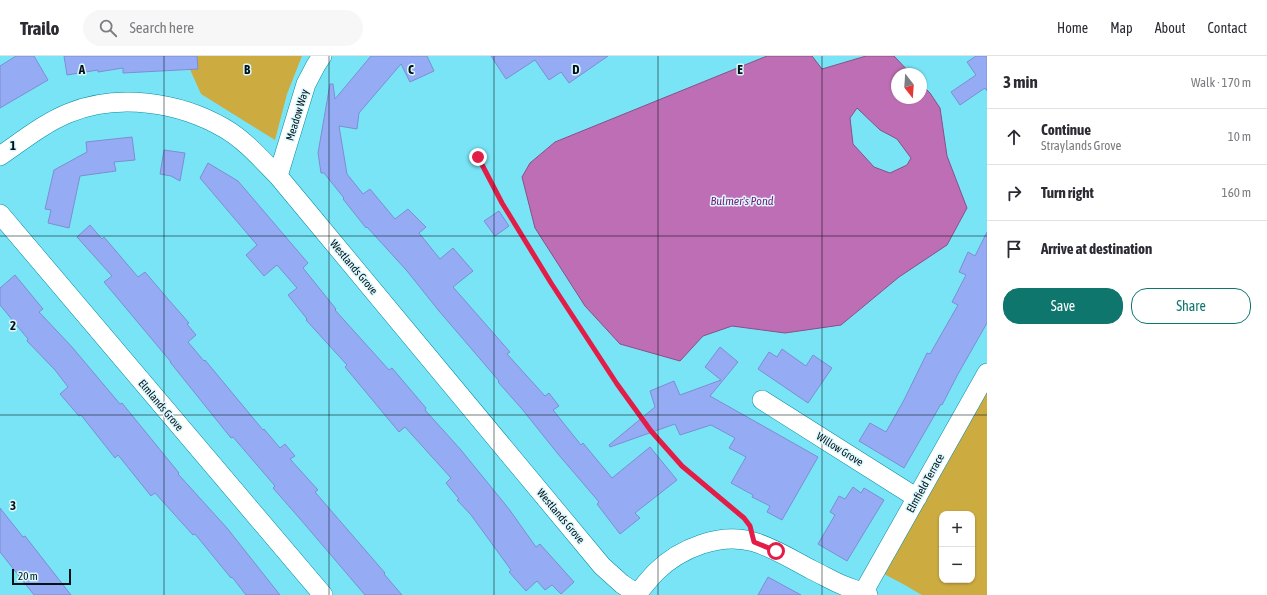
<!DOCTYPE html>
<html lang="en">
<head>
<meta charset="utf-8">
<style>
  body { margin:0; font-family:"Asap Condensed",sans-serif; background:#f7f7f7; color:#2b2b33 }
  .controls { position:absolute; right:12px; bottom:12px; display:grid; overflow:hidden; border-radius:8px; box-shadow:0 1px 3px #0004 }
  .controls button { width:36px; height:36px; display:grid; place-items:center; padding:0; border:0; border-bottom:1px solid #e1e1e2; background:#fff; color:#2b2b33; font:20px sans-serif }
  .compass { position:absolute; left:891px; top:12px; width:36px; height:36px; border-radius:50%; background:#fff; box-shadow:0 1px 3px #0004; rotate:163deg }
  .scale { position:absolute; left:12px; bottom:10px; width:59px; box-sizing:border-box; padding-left:4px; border:2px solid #001216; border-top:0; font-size:11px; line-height:14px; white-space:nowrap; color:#001216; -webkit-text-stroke:3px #dcf8fe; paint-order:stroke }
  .stop { position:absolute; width:12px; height:12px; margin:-9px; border:3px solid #e11d48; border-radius:50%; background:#fff }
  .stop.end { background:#e11d48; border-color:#fff; box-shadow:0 1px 4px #0008 }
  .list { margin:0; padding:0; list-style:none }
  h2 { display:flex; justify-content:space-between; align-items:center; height:52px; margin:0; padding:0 16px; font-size:17px }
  h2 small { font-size:13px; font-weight:400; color:#7c7c81 }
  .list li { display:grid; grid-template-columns:26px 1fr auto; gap:12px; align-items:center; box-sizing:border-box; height:56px; padding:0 16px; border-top:1px solid #e1e1e2 }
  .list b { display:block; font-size:15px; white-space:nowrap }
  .list p { margin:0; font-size:13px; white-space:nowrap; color:#7c7c81 }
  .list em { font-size:13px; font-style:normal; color:#7c7c81 }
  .actions { display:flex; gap:8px; padding:12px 16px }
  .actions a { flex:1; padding:9px 0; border:1px solid #0f766e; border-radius:16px; text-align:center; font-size:14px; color:#0f766e }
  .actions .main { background:#0f766e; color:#fff }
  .icon { flex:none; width:22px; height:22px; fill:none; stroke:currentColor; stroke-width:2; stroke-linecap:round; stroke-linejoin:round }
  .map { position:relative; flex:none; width:987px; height:539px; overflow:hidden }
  header { display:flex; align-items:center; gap:24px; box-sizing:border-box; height:56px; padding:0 20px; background:#fff; border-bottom:1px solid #e1e1e2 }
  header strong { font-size:19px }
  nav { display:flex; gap:22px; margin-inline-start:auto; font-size:14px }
  .search { width:280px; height:36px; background:#f7f7f7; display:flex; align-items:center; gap:10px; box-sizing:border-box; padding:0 14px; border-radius:22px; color:#7c7c81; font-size:15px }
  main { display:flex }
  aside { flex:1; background:#fff }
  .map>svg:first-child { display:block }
  .green { fill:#ccab41; fill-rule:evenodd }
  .water { fill:#be6eb5; stroke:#855285; fill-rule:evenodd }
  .building { fill:#95abf4; stroke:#7b8fd1 }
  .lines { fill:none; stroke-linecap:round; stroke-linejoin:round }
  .minor-casing { stroke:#058da0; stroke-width:20 }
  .path { stroke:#3e7d89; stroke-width:2.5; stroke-dasharray:2 2; stroke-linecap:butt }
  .minor { stroke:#fff; stroke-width:19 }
  .route { stroke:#e11d48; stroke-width:5 }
  .grid { fill:none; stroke:#001216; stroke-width:1; stroke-opacity:0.55 }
  .labels { text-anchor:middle; stroke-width:3; stroke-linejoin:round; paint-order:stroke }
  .street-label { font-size:11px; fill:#001216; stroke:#dcf8fe }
  .water-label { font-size:12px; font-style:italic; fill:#7c1a75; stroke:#dcf8fe }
  .grid-label { font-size:13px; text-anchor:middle; font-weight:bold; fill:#001216; stroke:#dcf8fe; stroke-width:3; stroke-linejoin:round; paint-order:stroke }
</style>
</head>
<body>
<header>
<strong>Trailo</strong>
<div class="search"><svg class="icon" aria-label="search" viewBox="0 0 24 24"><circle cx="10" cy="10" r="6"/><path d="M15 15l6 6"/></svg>Search here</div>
<nav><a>Home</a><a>Map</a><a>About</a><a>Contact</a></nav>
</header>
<main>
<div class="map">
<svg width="987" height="539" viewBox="0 0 987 539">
  <rect width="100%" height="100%" fill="#7ae4f7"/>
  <path class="green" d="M184,0h118l-15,38 -12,46 -74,-46z
    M987,334v205h-65l-19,-11 -21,-11zM942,458h30v66h-30z"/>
  <path class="water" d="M767,0h45l10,13 44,-13h28l17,18h-14v24h24v-14l9,9 10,15 7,48 20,52 -20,37 -48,32 -58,48 -56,8 -53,-7 -29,10 -23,25 -60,-17 -35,-38 -50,-78 -13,-51 8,-14 25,-21zM857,52l23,22 17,9 14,19 -4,7 -17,8 -16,-6 -21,-23 -3,-26z"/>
  <path class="building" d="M16,0h18l14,24 -48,28v-42z
    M64,0h133l1,13 -75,4v-5l-25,4v-2l-31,5z
    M371,0h56l7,15 -24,11 -9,-18 -42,49 -2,16 -18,-3 8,48 16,20 7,-5 25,30 13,-10 18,18 -7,6 21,26 13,-11 20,23 -20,16 57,65 -3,2 38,42 4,-3 10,13 -6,4 28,35 2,-2 29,35 38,-31 27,33 -42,33 5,5 -20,16 -23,-30 2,-2 -41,-48 -36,-45 -24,-27 1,-1 -60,-70 -32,-40 -40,-44 -1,1 -23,-29 1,-1 -20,-25h-3l-3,-20 12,-69h3l2,15z
    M491,0h117l-39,27 -8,-11 -12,8 -14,-20 -29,19z
    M976,0h11v35l-2,-3 -25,17 -9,-13 25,-17 -9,-13z
    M132,81l3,23 -21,2 2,9 -36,5 -11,52 -21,-5 3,-13 -6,-1 9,-39 33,-18 -1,-10z
    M164,94l21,3 -5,28 -9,-5 -11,-2z
    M208,107l30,18 70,82 -5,5 33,41 -1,1 54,60 3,-2 34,40 -1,2 36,40 48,59 27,38 4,-3 34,38 -13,12 -9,-9 -7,5 -8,-9 -11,10 -17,-19 2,-2 -40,-55 -14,-15 2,-1 -13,-16 5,-5 -46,-51 -6,5 -54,-65 2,-2 -41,-45 1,-1 -19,-24 9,-7 -20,-23 -13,11 -18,-21 11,-10 -57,-67z
    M499,155l10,15 -14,10 -11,-15z
    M90,169l12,14 2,-2 34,40 7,-5 23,27 21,24 -2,1 9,11 -8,7 16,19 1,-1 58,70 1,-1 16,19 5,-4 10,12 -5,3 28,31 -3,2 70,81 -1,1 18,21h-37l-64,-75 -28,-32 2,-2 -42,-49 -2,1 -61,-76h1l-67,-80 8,-6 -35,-39z
    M987,176v91l-29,51 -16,31 -1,-1 -37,64 -45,-27 11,-18 16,9 18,-32 23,-47 3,1 28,-49 -6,-3 14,-27 -7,-3 9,-20 7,4z
    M15,219l28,34 -4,3 33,35 48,57 2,-1 57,70 -1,1 49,54 53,67h-34l-14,-18 -1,1 -36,-44 -2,1 -38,-42 -4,3 -33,-41 -3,3 -34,-43 -2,1 -19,-22 8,-7 -13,-17 -28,-29 1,-2 -28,-34v-17z
    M720,291l18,15 -28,34 108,61 -36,63 -15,-8 3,-6 -18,-9 1,-2 -22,-12 15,-26 -17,-9 6,-10 -24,-13 -31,10 -5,-11 -65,23 -1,-2 46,-38 -5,-16 24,-10 6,14 41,-15 -16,-13z
    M782,293l24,17 7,-11 19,13 -24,35 -50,-34 11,-17 8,5z
    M853,431l8,6 3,-5 20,12 -37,61 -29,-17 17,-29 -5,-3 9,-16 6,3z
    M0,452l23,29 2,-1 46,59h-37l-34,-43z
    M768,521l33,18h-43z"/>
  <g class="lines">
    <g class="minor-casing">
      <path id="minor" d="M0,100c22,-15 44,-33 69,-43 49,-20 110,-11 155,15 21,12 38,32 54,48l324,390 20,18 15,10
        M278,120l28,-92 10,-19 6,-9
        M0,158l323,381
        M762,344l155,98
        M863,537l124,-220
        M636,539c7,-8 13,-16 20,-23 24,-24 65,-40 98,-30 20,6 39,18 58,28 11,5 22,12 33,16 7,3 15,5 23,9"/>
    </g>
    <path class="path" d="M478,101l24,46 49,80 66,101 34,47 31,36 63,53"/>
    <use href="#minor" class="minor"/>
  </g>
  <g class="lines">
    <path class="route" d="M478,101l24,46 49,80 66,101 34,47 31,35 62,52 6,8 4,16 22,9"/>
  </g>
  <path class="grid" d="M164,0v539M329,0v539M494,0v539M658,0v539M822,0v539M0,180h987M0,359h987"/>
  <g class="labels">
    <g class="street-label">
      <text transform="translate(297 59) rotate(-73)" y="4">Meadow Way</text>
      <text transform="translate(354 211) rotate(50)" y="4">Westlands Grove</text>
      <text transform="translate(161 349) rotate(50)" y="4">Elmlands Grove</text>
      <text transform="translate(840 393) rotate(32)" y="4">Willow Grove</text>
      <text transform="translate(925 427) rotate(-61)" y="4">Elmfield Terrace</text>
      <text transform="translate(561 460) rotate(50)" y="4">Westlands Grove</text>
    </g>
    <g class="water-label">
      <text x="742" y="149">Bulmer's Pond</text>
    </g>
  </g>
  <g class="grid-label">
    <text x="82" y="18">A</text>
    <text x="247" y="18">B</text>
    <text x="411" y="18">C</text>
    <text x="576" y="18">D</text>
    <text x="740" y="18">E</text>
    <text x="13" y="94">1</text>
    <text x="13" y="274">2</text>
    <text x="13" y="454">3</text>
  </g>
</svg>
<div class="controls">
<button>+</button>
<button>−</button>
</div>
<svg class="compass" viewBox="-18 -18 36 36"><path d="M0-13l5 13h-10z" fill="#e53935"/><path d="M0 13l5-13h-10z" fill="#7c7c81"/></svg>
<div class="scale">20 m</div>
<div class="stop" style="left:776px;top:495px"></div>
<div class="stop end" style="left:478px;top:101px"></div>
</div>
<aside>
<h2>3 min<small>Walk · 170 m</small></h2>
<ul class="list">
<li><svg class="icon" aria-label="ahead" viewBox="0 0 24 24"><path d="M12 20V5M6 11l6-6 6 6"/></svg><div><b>Continue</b><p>Straylands Grove</p></div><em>10 m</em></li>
<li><svg class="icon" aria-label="right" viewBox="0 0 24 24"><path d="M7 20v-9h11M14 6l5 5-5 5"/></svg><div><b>Turn right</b></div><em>160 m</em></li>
<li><svg class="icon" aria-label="arrive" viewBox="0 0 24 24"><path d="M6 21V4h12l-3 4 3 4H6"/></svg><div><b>Arrive at destination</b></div></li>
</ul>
<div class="actions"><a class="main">Save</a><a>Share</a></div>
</aside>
</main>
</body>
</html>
